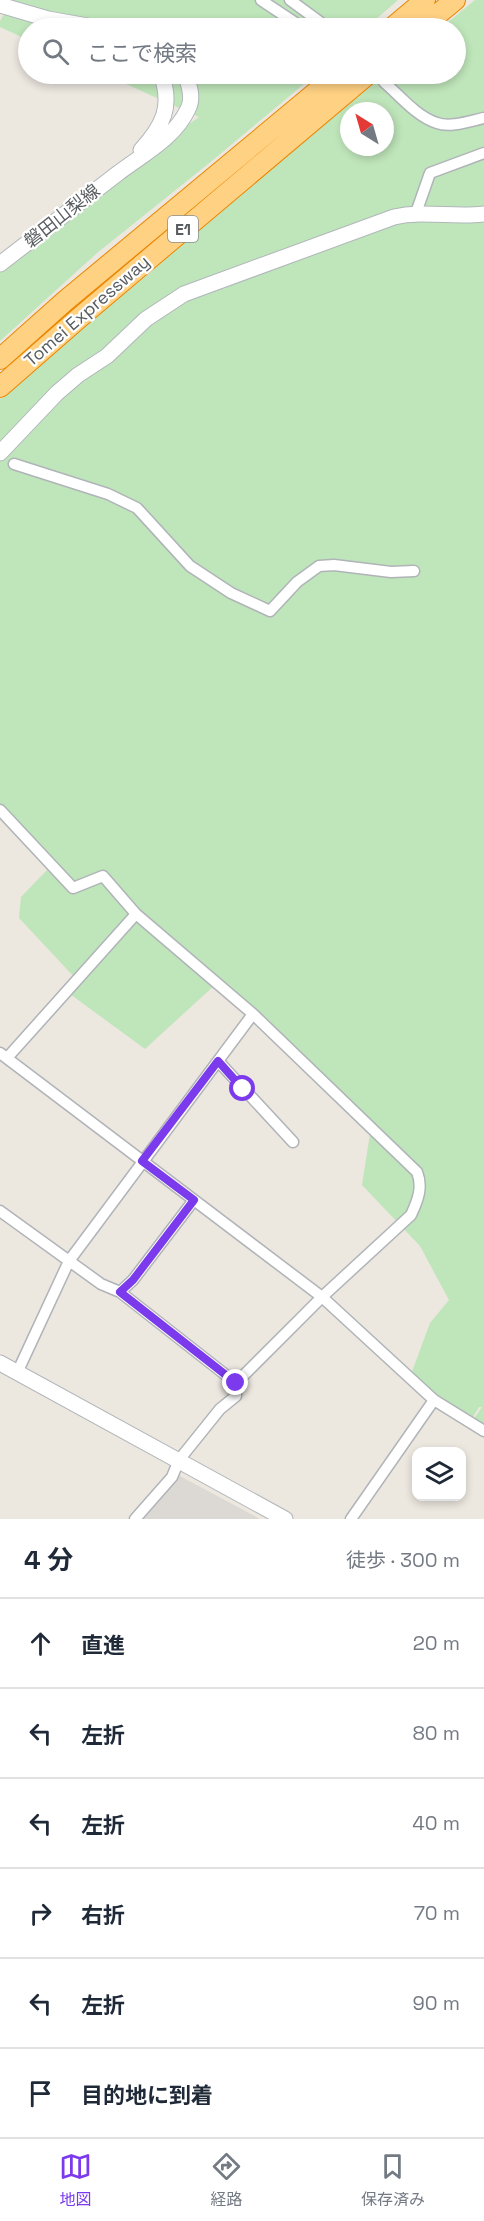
<!DOCTYPE html>
<html lang="ja">
<head>
<meta charset="utf-8">
<style>
  body { margin:0; font-family:"Space Grotesk","Noto Sans JP",sans-serif; background:#f2f2f3; color:#1f2937 }
  .controls { position:absolute; right:18px; bottom:18px; display:grid; overflow:hidden; border-radius:12px; box-shadow:0 3px 9px #0003 }
  .controls button { width:54px; height:54px; display:grid; place-items:center; padding:0; border:0; border-bottom:2px solid #e0e1e3; background:#fff; color:#1f2937; font:30px sans-serif }
  .compass { position:absolute; left:340px; top:102px; width:54px; height:54px; border-radius:50%; background:#fff; box-shadow:0 3px 9px #0003; rotate:323deg }
  .stop { position:absolute; width:18px; height:18px; margin:-14px; border:4px solid #7c3aed; border-radius:50%; background:#fff }
  .stop.end { background:#7c3aed; border-color:#fff; box-shadow:0 2px 6px #0008 }
  .list { margin:0; padding:0; list-style:none }
  h2 { display:flex; justify-content:space-between; align-items:center; height:78px; margin:0; padding:0 24px; font-size:26px }
  h2 small { font-size:20px; font-weight:400; color:#747a83 }
  .list li { display:grid; grid-template-columns:39px 1fr auto; gap:18px; align-items:center; box-sizing:border-box; height:90px; padding:0 24px; border-top:2px solid #e0e1e3 }
  .list b { display:block; font-size:22px; white-space:nowrap }
  .list em { font-size:20px; font-style:normal; color:#747a83 }
  .icon { flex:none; width:33px; height:33px; fill:none; stroke:currentColor; stroke-width:2; stroke-linecap:round; stroke-linejoin:round }
  .map { position:relative; flex:none; width:484px; height:1519px; overflow:hidden }
  .search { position:absolute; background:#fff; box-shadow:0 3px 9px #0003; left:18px; right:18px; top:18px; height:66px; display:flex; align-items:center; gap:15px; box-sizing:border-box; padding:0 21px; border-radius:33px; color:#747a83; font-size:22px }
  .sheet { height:618px; background:#fff }
  nav { display:flex; justify-content:space-around; align-items:center; box-sizing:border-box; height:84px; border-top:2px solid #e0e1e3; background:#fff; font-size:16px; color:#747a83 }
  nav a { display:grid; justify-items:center; gap:3px }
  nav .on { color:#7c3aed }
  .map>svg:first-child { display:block }
  .industrial { fill:#dcd9d4 }
  .green { fill:#bfe5ba; fill-rule:evenodd }
  .lines { fill:none; stroke-linecap:round; stroke-linejoin:round }
  .street-casing { stroke:#b0b4b8; stroke-width:13 }
  .secondary-casing { stroke:#b1b6bb; stroke-width:17 }
  .highway-casing { stroke:#eb8600; stroke-width:22 }
  .street { stroke:#fff; stroke-width:10 }
  .secondary { stroke:#fff; stroke-width:15 }
  .highway { stroke:#ffd183; stroke-width:20 }
  .route { stroke:#7c3aed; stroke-width:8 }
  .labels { text-anchor:middle; stroke-width:4.5; stroke-linejoin:round; paint-order:stroke }
  .shield { fill:#fff; stroke:#8a8e90; stroke-width:1.5 }
  .shield-label { font-size:16px; font-weight:bold; fill:#585d61 }
  .street-label { font-size:18px; fill:#585d61; stroke:#fff }
</style>
</head>
<body>
<div class="map">
<svg width="484" height="1519" viewBox="0 0 484 1519">
  <rect width="100%" height="100%" fill="#ece7df"/>
  <path class="industrial" d="M178,1475l82,44h-123z"/>
  <path class="green" d="M12,0h386l-32,28h-338v12l-28,-13v-6z
    M475,0h9v1431l-13,-8 11,-16h-3l-9,15 -60,-45 20,-54 19,-23 -29,-54 -58,-61 10,-64 -45,-36 -110,-102 -72,66 -75,-55 7,-14 -58,-62 2,-21 27,-28 25,19 -73,-78v-411l61,-54 89,-72 32,-32 204,-167h70v-46h-15zM349,111h36v36h-36z
    M104,74h212l-103,86 -116,93 -97,88v-84l199,-140z"/>
  <g class="lines">
    <g class="street-casing">
      <path id="street" d="M261,0l42,28
        M290,0l30,22 6,6
        M384,82c15,13 33,35 53,41 13,5 33,-2 47,-5
        M416,213l14,-40 54,-20
        M14,464l94,30 29,14 53,58 41,27 39,18 27,-29 22,-16 15,-1 57,7 23,-1
        M0,810l73,78 30,-12 33,38 117,100 164,158c6,15 1,28 -6,43l-89,82 -86,86v13l-16,13 -41,51 -7,17 -37,42
        M0,1053l322,244 112,103 50,31
        M7,1058l129,-144
        M218,1061l75,81
        M0,1211l101,73 19,8 116,91
        M120,1292l13,-12 61,-80
        M17,1373l52,-112 184,-247
        M351,1519l83,-119"/>
    </g>
    <g class="secondary-casing">
      <path id="secondary" d="M0,5l48,14 51,9
        M141,150c22,-24 32,-44 20,-76
        M0,264c39,-30 78,-60 117,-90 26,-20 57,-35 71,-65 6,-11 1,-25 -3,-35
        M0,453l57,-60 21,-18 29,-19 39,-37 38,-25 210,-77c31,-7 59,1 90,-3
        M0,1363l285,156"/>
    </g>
    <g class="highway-casing">
      <path id="highway" d="M392,28l33,-28
        M421,28l34,-28
        M0,359l65,-58 273,-227
        M0,387l79,-69 289,-244"/>
    </g>
    <use href="#street" class="street"/>
    <use href="#secondary" class="secondary"/>
    <use href="#highway" class="highway"/>
  </g>
  <g class="lines">
    <path class="route" d="M236,1383l-116,-91 13,-12 61,-80 -52,-39 76,-100 25,28"/>
  </g>
  <g class="labels">
    <rect class="shield" x="168" y="216" width="30" height="26" rx="4.5"/>
    <g class="shield-label">
      <text x="183" y="235">E1</text>
    </g>
    <g class="street-label">
      <text transform="translate(62 216) rotate(-38)" y="6">磐田山梨線</text>
      <text transform="translate(87 311) rotate(-41)" y="6">Tomei Expressway</text>
    </g>
  </g>
</svg>
<div class="controls">
<button><svg class="icon" aria-label="layers" viewBox="0 0 24 24"><path d="M12 4l9 5-9 5-9-5zM3 14l9 5 9-5"/></svg></button>
</div>
<svg class="compass" viewBox="-18 -18 36 36"><path d="M0-13l5 13h-10z" fill="#e53935"/><path d="M0 13l5-13h-10z" fill="#747a83"/></svg>
<div class="stop" style="left:243px;top:1089px"></div>
<div class="stop end" style="left:236px;top:1383px"></div>
<div class="search"><svg class="icon" aria-label="search" viewBox="0 0 24 24"><circle cx="10" cy="10" r="6"/><path d="M15 15l6 6"/></svg>ここで検索</div>
</div>
<section class="sheet">
<h2>4 分<small>徒歩 · 300 m</small></h2>
<ul class="list">
<li><svg class="icon" aria-label="ahead" viewBox="0 0 24 24"><path d="M12 20V5M6 11l6-6 6 6"/></svg><div><b>直進</b></div><em>20 m</em></li>
<li><svg class="icon" aria-label="left" viewBox="0 0 24 24"><path d="M17 20v-9H6M10 6l-5 5 5 5"/></svg><div><b>左折</b></div><em>80 m</em></li>
<li><svg class="icon" aria-label="left" viewBox="0 0 24 24"><path d="M17 20v-9H6M10 6l-5 5 5 5"/></svg><div><b>左折</b></div><em>40 m</em></li>
<li><svg class="icon" aria-label="right" viewBox="0 0 24 24"><path d="M7 20v-9h11M14 6l5 5-5 5"/></svg><div><b>右折</b></div><em>70 m</em></li>
<li><svg class="icon" aria-label="left" viewBox="0 0 24 24"><path d="M17 20v-9H6M10 6l-5 5 5 5"/></svg><div><b>左折</b></div><em>90 m</em></li>
<li><svg class="icon" aria-label="arrive" viewBox="0 0 24 24"><path d="M6 21V4h12l-3 4 3 4H6"/></svg><div><b>目的地に到着</b></div></li>
</ul>
</section>
<nav>
<a class="on"><svg class="icon" aria-label="map" viewBox="0 0 24 24"><path d="M3 6l6-2 6 2 6-2v14l-6 2-6-2-6 2zM9 4v14M15 6v14"/></svg>地図</a>
<a><svg class="icon" aria-label="directions" viewBox="0 0 24 24"><path d="M12 3l9 9-9 9-9-9zM9 14v-3h6M13 9l2 2-2 2"/></svg>経路</a>
<a><svg class="icon" aria-label="saved" viewBox="0 0 24 24"><path d="M7 4h10v16l-5-4-5 4z"/></svg>保存済み</a>
</nav>
</body>
</html>
